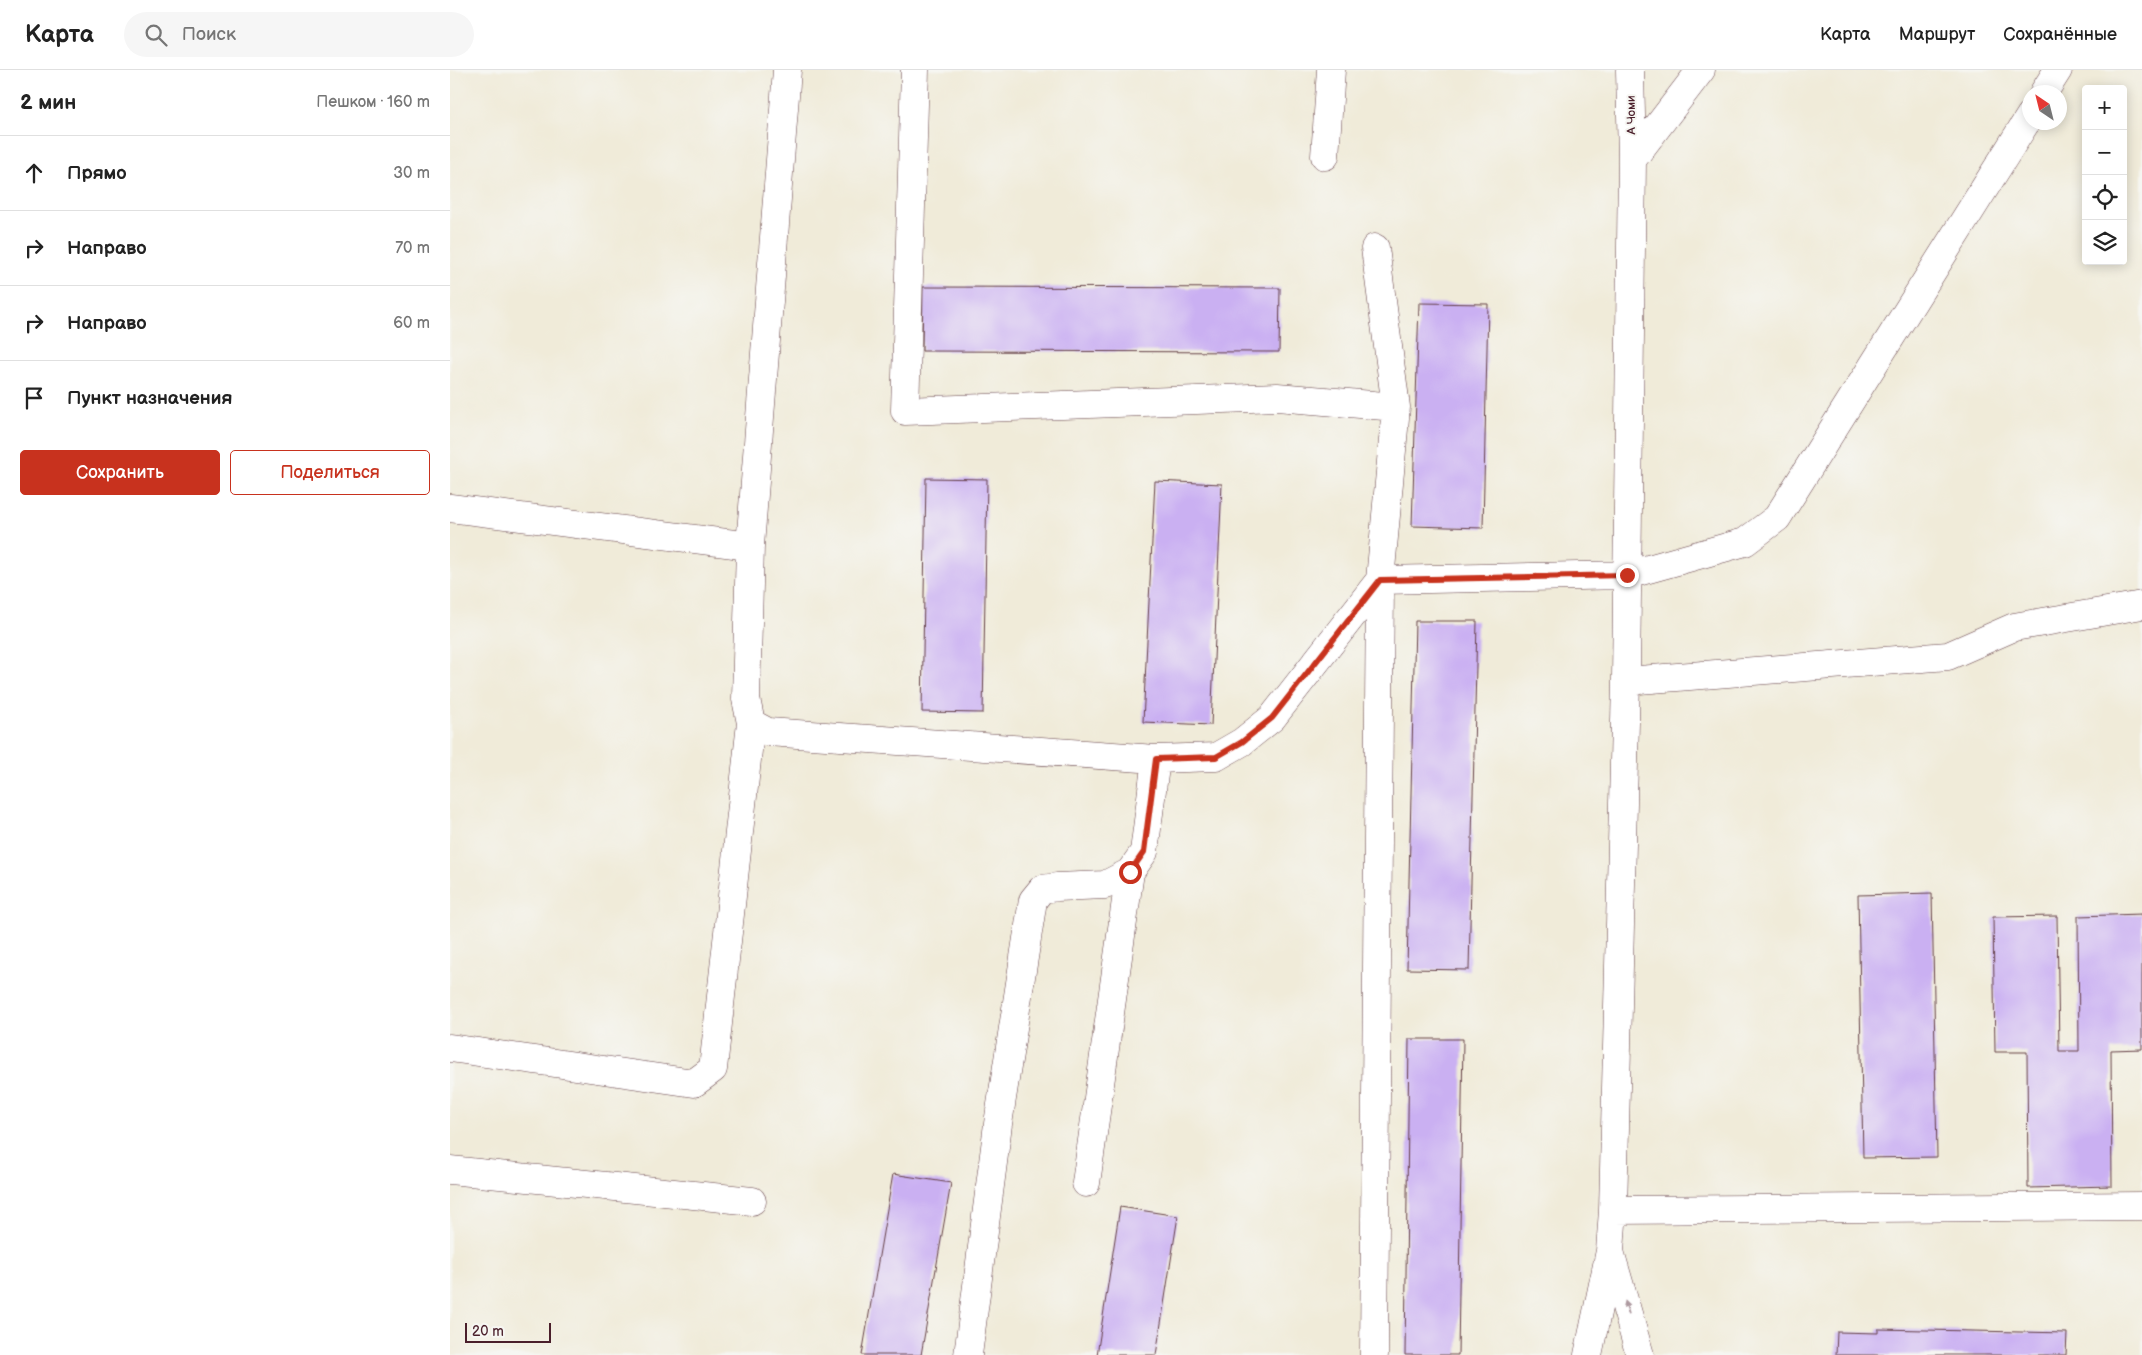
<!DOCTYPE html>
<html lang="ru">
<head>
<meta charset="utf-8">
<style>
  body { margin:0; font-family:"Balsamiq Sans",sans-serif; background:#f6f6f6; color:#222 }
  .controls { position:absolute; right:15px; top:15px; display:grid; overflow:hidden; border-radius:5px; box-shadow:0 2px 12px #0003 }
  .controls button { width:45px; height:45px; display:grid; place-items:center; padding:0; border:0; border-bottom:1px solid #e0e0e0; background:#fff; color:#222; font:25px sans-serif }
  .compass { position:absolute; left:1572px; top:15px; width:45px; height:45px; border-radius:50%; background:#fff; box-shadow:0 2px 12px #0003; rotate:325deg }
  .scale { position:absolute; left:15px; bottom:12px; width:86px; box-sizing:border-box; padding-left:5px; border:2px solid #4a1f2b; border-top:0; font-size:14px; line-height:18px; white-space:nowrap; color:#4a1f2b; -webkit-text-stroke:4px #f6f6f2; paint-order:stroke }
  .stop { position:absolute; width:15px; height:15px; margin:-11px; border:4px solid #c8321e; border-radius:50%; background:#fff }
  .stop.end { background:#c8321e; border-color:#fff; box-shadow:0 1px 5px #0008 }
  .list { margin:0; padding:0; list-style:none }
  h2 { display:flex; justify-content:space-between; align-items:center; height:65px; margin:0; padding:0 20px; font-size:21px }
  h2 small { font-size:16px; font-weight:400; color:#767676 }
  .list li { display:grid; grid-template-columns:32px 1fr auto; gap:15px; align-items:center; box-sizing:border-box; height:75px; padding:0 20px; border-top:1px solid #e0e0e0 }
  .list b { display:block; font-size:19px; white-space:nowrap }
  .list em { font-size:16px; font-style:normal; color:#767676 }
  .actions { display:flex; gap:10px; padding:15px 20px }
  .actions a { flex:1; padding:11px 0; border:1px solid #c8321e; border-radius:5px; text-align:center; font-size:18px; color:#c8321e }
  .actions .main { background:#c8321e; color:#fff }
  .icon { flex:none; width:28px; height:28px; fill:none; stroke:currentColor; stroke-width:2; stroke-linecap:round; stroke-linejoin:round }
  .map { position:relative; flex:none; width:1692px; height:1285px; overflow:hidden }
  header { display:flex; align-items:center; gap:30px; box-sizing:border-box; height:70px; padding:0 25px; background:#fff; border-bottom:1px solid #e0e0e0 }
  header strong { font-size:24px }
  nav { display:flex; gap:28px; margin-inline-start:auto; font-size:18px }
  .search { width:350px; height:45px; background:#f6f6f6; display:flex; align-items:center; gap:12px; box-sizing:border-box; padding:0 18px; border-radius:28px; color:#767676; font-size:19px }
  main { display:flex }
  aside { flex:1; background:#fff }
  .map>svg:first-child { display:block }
  .building { fill:#cab0f2 }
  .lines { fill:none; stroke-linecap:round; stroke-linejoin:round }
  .minor-casing { stroke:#633e45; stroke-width:29 }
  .minor { stroke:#fff; stroke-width:28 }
  .oneway { fill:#ae9aa0 }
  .route { stroke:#c8321e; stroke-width:6 }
  .labels { text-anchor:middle; stroke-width:4; stroke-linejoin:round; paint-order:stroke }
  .street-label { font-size:12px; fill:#4a1f2b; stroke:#f6f6f2 }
</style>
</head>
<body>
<header>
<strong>Карта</strong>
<div class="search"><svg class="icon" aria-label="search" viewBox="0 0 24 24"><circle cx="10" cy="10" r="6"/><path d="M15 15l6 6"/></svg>Поиск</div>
<nav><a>Карта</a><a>Маршрут</a><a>Сохранённые</a></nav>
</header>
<main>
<aside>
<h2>2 мин<small>Пешком · 160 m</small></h2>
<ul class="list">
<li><svg class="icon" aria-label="ahead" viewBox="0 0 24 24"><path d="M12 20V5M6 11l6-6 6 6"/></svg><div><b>Прямо</b></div><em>30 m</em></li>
<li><svg class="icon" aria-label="right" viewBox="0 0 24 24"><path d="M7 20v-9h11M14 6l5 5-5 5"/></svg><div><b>Направо</b></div><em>70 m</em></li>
<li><svg class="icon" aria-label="right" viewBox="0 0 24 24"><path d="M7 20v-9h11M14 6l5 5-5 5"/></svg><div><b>Направо</b></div><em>60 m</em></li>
<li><svg class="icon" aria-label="arrive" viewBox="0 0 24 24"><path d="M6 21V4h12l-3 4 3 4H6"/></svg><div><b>Пункт назначения</b></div></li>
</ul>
<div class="actions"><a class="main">Сохранить</a><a>Поделиться</a></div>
</aside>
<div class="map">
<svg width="1692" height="1285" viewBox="0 0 1692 1285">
  <rect width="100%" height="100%" fill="#f6f6f2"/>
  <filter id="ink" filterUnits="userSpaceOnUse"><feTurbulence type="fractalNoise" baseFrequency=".02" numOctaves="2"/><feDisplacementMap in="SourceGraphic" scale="10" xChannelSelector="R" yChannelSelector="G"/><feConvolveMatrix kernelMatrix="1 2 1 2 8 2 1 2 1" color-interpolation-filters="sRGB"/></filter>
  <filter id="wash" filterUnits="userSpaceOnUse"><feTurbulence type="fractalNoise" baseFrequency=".0096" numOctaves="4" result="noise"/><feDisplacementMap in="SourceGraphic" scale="20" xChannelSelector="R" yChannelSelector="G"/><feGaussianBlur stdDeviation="1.12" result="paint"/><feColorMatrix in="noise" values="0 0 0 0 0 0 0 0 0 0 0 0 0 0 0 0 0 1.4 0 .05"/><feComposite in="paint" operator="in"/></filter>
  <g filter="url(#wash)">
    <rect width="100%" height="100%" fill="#f0ebd9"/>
    <g id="blocks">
      <path class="building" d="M473,217l357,1 -1,64 -357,-1z
        M969,233l69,1 -5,224 -71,-2z
        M476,408l61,1 -4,234 -61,-1z
        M705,411l67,3 -11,241 -68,-3z
        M965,551h62l-8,349 -62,-1z
        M1482,823l5,264 -74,1 -5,-263z
        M1692,844v135l-31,1 1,136 -84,2 -1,-136h-32l-2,-135 64,-1 2,135h20l-1,-135z
        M959,969h54l-5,316h-53z
        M443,1104l58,9 -30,172h-59z
        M670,1137l58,9 -22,139h-59z
        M1428,1259l189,4 -1,22h-230l1,-23 41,1z"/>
    </g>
  </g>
  <g filter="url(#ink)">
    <use href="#blocks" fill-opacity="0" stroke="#633e45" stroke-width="1"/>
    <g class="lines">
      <g class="minor-casing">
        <path id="minor" d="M337,0l-37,476 -4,153 5,24 17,9 388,27 60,-2 26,-15 30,-24 108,-138 16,-173 -21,-159
          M465,0l-10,341 372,-14 119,10
          M1594,22l14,-22
          M875,86l6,-86
          M1182,90l69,-90
          M0,438l300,38
          M1176,611l322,-25 66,-29 128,-22
          M0,978l244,35 19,-14 38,-346
          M0,1100l302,31
          M636,1113l44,-311
          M1163,1140l529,-4
          M1161,1185l29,100
          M518,1285l30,-231 35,-224 9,-11 15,-2 48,-2 25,-13 14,-20 12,-93
          M924,1285l6,-775 247,-5 118,-33 32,-24 253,-402
          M1138,1285l22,-104 3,-41 13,-529 6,-521 -2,-90"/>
      </g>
      <use href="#minor" class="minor"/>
    </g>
    <defs><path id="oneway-solid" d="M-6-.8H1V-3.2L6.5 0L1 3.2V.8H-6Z" transform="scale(1.25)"/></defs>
    <use class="oneway" href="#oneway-solid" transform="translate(1177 1238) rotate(-106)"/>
  </g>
  <g class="lines" filter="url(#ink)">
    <path class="route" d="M680,802l14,-20 12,-93 60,-2 26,-15 30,-24 108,-138 247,-5"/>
  </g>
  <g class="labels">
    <g class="street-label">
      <text transform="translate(1181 45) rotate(-91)" y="4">А Чоми</text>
    </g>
  </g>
</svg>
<div class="controls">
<button>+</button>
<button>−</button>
<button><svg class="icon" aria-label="locate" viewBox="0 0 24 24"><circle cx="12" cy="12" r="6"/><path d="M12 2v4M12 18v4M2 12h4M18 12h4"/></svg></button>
<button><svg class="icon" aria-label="layers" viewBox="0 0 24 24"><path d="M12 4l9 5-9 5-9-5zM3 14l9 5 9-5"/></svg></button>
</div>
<svg class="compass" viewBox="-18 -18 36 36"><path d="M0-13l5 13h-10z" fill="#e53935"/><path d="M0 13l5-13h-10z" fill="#767676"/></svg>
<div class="scale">20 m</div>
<div class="stop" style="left:680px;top:802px"></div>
<div class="stop end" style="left:1177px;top:505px"></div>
</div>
</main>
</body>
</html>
